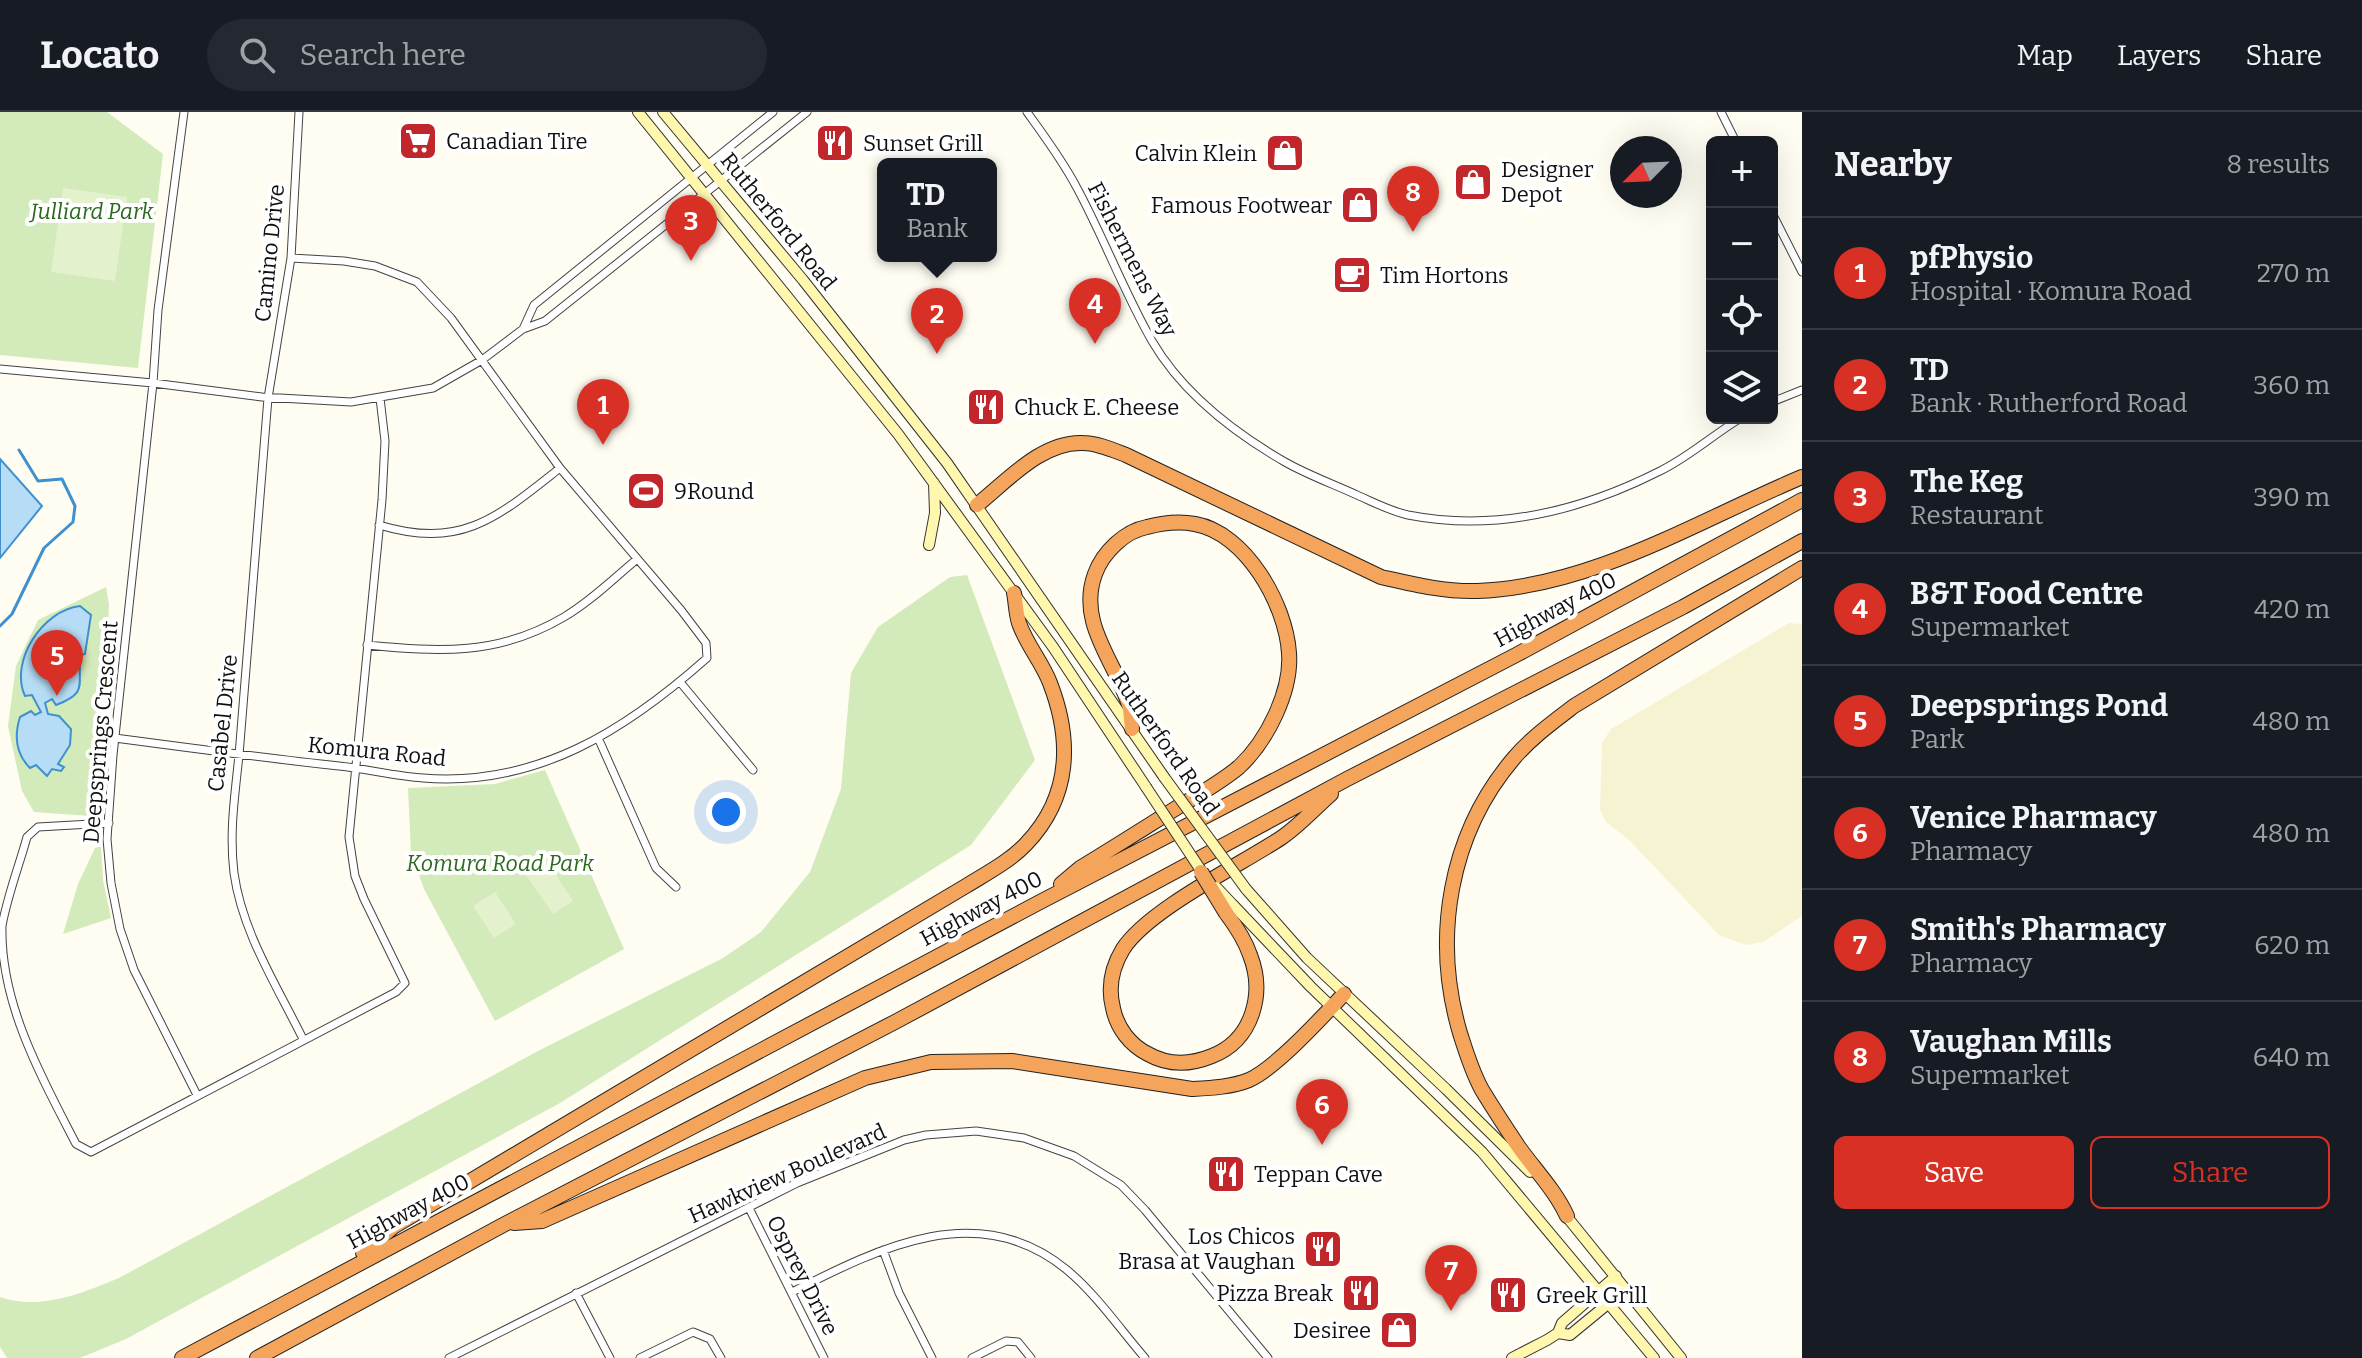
<!DOCTYPE html>
<html lang="en">
<head>
<meta charset="utf-8">
<style>
  body { margin:0; font-family:Bitter,serif; background:#242831; color:#f1f3f6 }
  .controls { position:absolute; right:24px; top:24px; display:grid; overflow:hidden; border-radius:12px; box-shadow:0 8px 32px #0002 }
  .controls button { width:72px; height:72px; display:grid; place-items:center; padding:0; border:0; border-bottom:2px solid #363941; background:#171b24; color:#f1f3f6; font:40px sans-serif }
  .compass { position:absolute; left:1610px; top:24px; width:72px; height:72px; border-radius:50%; background:#171b24; box-shadow:0 8px 32px #0002; rotate:246deg }
  .you { position:absolute; left:726px; top:700px; width:28px; height:28px; margin:-20px; border:6px solid #fff; border-radius:50%; background:#1a73e8; box-shadow:0 0 0 12px #1a73e833 }
  .badge { display:grid; place-items:center; width:52px; height:52px; border-radius:50%; background:#d93025; color:#fff; font-size:26px; font-weight:700 }
  .pin { position:absolute; translate:-50% -66px; filter:drop-shadow(0 2px 4px #0008) }
  .pin::after { content:''; position:absolute; top:42px; width:28px; height:24px; background:inherit; clip-path:polygon(0 0,100% 0,50% 100%) }
  .popup { position:absolute; left:877px; top:46px; width:120px; height:104px; box-sizing:border-box; display:grid; place-content:center; border-radius:12px; background:#171b24; filter:drop-shadow(0 2px 6px #0005); font-size:26px; white-space:nowrap; color:#9ea1a6 }
  .popup b { font-size:30px; color:#f1f3f6 }
  .popup::after { content:''; position:absolute; left:50%; top:100%; margin-left:-16px; border:16px solid transparent; border-top-color:#171b24 }
  .list { margin:0; padding:0; list-style:none }
  h2 { display:flex; justify-content:space-between; align-items:center; height:104px; margin:0; padding:0 32px; font-size:34px }
  h2 small { font-size:26px; font-weight:400; color:#9ea1a6 }
  .list li { display:grid; grid-template-columns:52px 1fr auto; gap:24px; align-items:center; box-sizing:border-box; height:112px; padding:0 32px; border-top:2px solid #363941 }
  .list b { display:block; font-size:30px; white-space:nowrap }
  .list p { margin:0; font-size:26px; white-space:nowrap; color:#9ea1a6 }
  .list em { font-size:26px; font-style:normal; color:#9ea1a6 }
  .actions { display:flex; gap:16px; padding:24px 32px }
  .actions a { flex:1; padding:18px 0; border:2px solid #d93025; border-radius:12px; text-align:center; font-size:28px; color:#d93025 }
  .actions .main { background:#d93025; color:#fff }
  .icon { flex:none; width:44px; height:44px; fill:none; stroke:currentColor; stroke-width:2; stroke-linecap:round; stroke-linejoin:round }
  .map { position:relative; flex:none; width:1802px; height:1246px; overflow:hidden }
  header { display:flex; align-items:center; gap:48px; box-sizing:border-box; height:112px; padding:0 40px; background:#171b24; border-bottom:2px solid #363941 }
  header strong { font-size:38px }
  nav { display:flex; gap:44px; margin-inline-start:auto; font-size:28px }
  .search { width:560px; height:72px; background:#242831; display:flex; align-items:center; gap:20px; box-sizing:border-box; padding:0 28px; border-radius:44px; color:#9ea1a6; font-size:30px }
  main { display:flex }
  aside { flex:1; background:#171b24 }
  .map>svg:first-child { display:block }
  .farmland { fill:#f5f3d2 }
  .green { fill:#d3eabb }
  .pitch { fill:#e4f1cd }
  .water { fill:#b7ddf6; stroke:#3e91ce; stroke-width:2 }
  .lines { fill:none; stroke-linecap:round; stroke-linejoin:round }
  .stream { stroke:#3e91ce; stroke-width:3 }
  .street-casing { stroke:#434343; stroke-width:9 }
  .secondary-casing { stroke:#323232; stroke-width:12 }
  .highway-casing { stroke:#212121; stroke-width:16 }
  .street { stroke:#fff; stroke-width:7 }
  .secondary { stroke:#fff7ae; stroke-width:10 }
  .highway { stroke:#f4a45b; stroke-width:14 }
  .secondary-bridge-casing { stroke:#323232; stroke-width:12; stroke-linecap:butt }
  .highway-bridge-casing { stroke:#212121; stroke-width:16; stroke-linecap:butt }
  .secondary-bridge { stroke:#fff7ae; stroke-width:10 }
  .highway-bridge { stroke:#f4a45b; stroke-width:14 }
  .labels { text-anchor:middle; stroke-width:8; stroke-linejoin:round; paint-order:stroke }
  .poi-label { font-size:22px; fill:#101010; stroke:#fff; text-anchor:start }
  .park-label { font-size:22px; font-style:italic; fill:#2d681f; stroke:#fff }
  .street-label { font-size:22px; fill:#101010; stroke:#fff }
</style>
</head>
<body>
<header>
<strong>Locato</strong>
<div class="search"><svg class="icon" aria-label="search" viewBox="0 0 24 24"><circle cx="10" cy="10" r="6"/><path d="M15 15l6 6"/></svg>Search here</div>
<nav><a>Map</a><a>Layers</a><a>Share</a></nav>
</header>
<main>
<div class="map">
<svg width="1802" height="1246" viewBox="0 0 1802 1246">
  <rect width="100%" height="100%" fill="#fffdf2"/>
  <path class="farmland" d="M1789,511l13,1v292l-39,26 -17,3 -27,-10 -89,-94 -24,-19 -6,-13 2,-66 9,-14z"/>
  <path class="green" d="M0,0h107l56,42 -25,214 -138,-13z
    M967,463l68,185 -64,85 -411,258 -434,236 -46,19h-73l-7,-11v-50c39,14 83,-4 119,-19l419,-227 185,-93 38,-26 49,-60 31,-83 10,-116 27,-46 72,-50z
    M106,475l3,17 -2,45 -16,167 -57,-4 -12,-21 -14,-65 8,-60 22,-46z
    M545,658l79,179 -129,72 -71,-132 -13,-36 -3,-65 87,-4z
    M101,734l2,34 8,38 -48,16 15,-50 17,-36z"/>
  <path class="pitch" d="M63,76l64,9 -12,84 -64,-9z
    M545,746l28,43 -20,13 -29,-42z
    M495,780l21,32 -22,14 -21,-32z"/>
  <path class="water" d="M0,347l42,47 -42,52z
    M80,494l11,9 -6,39 -4,1c-5,30 9,37 -25,50l-4,-6 -7,4 3,11 11,2 12,13 -1,16 -12,19 6,3 -3,4 -9,-2 -5,7 -11,-11 -6,3c-14,-14 -16,-32 -10,-51l11,-6 4,4 6,-3 -9,-17 -7,1c-16,-35 18,-86 55,-90z"/>
  <g class="lines">
    <path class="stream" d="M0,514l12,-12 32,-66 29,-26 2,-16 -13,-27 -24,2 -19,-31"/>
    <g class="street-casing">
      <path id="street" d="M184,0l-26,198 -5,73 -40,372 -6,84 4,44 9,46 14,41 63,125
        M299,0l-8,146 -23,140 -29,357c-4,40 -10,77 -5,118 8,59 43,113 69,166
        M1027,0c18,25 36,49 50,76 27,50 47,104 75,153 31,53 81,91 133,121 23,13 48,22 72,33 16,7 33,16 51,20 87,17 173,-4 252,-44 29,-14 54,-37 81,-53
        M1721,0l15,30
        M1772,101l30,59
        M523,217l11,-24 239,-193
        M0,257l153,14 109,14 89,5 82,-14 49,-28 41,-31 22,-8 262,-209
        M1772,290l30,-12
        M379,413c83,25 119,-8 181,-57
        M367,533c72,7 131,11 197,-28 26,-15 49,-38 72,-57
        M680,570l73,88
        M115,626c75,10 149,20 224,28 28,3 56,10 84,12 114,9 203,-48 284,-120l-1,-15 -25,-33 -121,-142 -109,-150 -34,-36 -42,-16 -31,-5 -53,-3
        M599,628l57,128 20,19
        M109,711l-71,4 -11,10c-8,29 -20,60 -25,89 -2,78 40,152 74,218l15,8 305,-160 9,-9 -41,-84 -9,-23 -6,-39 33,-337 3,-59 -5,-43
        M749,1096l75,150
        M883,1138l16,43 33,65
        M792,1180c87,-44 187,-95 275,-22 29,24 53,59 78,88
        M576,1181l34,65
        M449,1246l348,-175 107,-43 22,-5 50,-4 48,7 50,18 47,29 24,25 123,148
        M640,1246l53,-26 17,7 11,19
        M972,1246l34,-17 12,1 13,16"/>
    </g>
    <g class="secondary-casing">
      <path id="secondary" d="M638,0l260,322 155,213 93,140
        M663,0l140,168 144,183 217,314
        M929,433l6,-32 -1,-30
        M1246,777l61,69 139,131 84,83
        M1233,793l78,82 171,165 172,206
        M1563,1100l118,146
        M1558,1221l12,2 56,-46
        M1512,1246l35,-18 11,-7 4,-10 54,-47"/>
    </g>
    <g class="highway-casing">
      <path id="highway" d="M977,393c30,-24 65,-64 106,-62 14,0 30,7 43,12l255,122c31,7 63,15 96,14 115,-4 220,-70 325,-114
        M1061,772l19,-16c33,-20 66,-41 98,-61 20,-12 43,-25 61,-40 28,-26 53,-76 50,-114 -3,-48 -43,-120 -94,-129 -16,-3 -33,-1 -48,3 -22,4 -44,25 -52,47 -18,49 20,87 34,131 2,7 2,16 3,24
        M1226,801c9,12 19,27 24,42 15,38 3,85 -38,101 -22,9 -43,10 -64,-2 -18,-9 -31,-26 -35,-46 -5,-20 -1,-41 10,-59 25,-39 117,-84 158,-111 18,-12 34,-30 50,-44
        M1567,1104c-12,-26 -32,-46 -49,-70 -12,-18 -25,-38 -36,-56 -10,-18 -16,-38 -22,-57 -28,-95 -11,-199 54,-275 17,-20 39,-36 60,-52l228,-138
        M514,1111l28,-2 323,-143 66,-16 81,-1 180,28c19,-1 40,-2 57,-9 28,-13 73,-63 95,-86
        M363,1141l30,-26 573,-341c21,-13 44,-25 60,-42 45,-47 46,-104 24,-161 -8,-21 -24,-39 -31,-60 -3,-9 -3,-20 -5,-30
        M182,1246l858,-456 476,-247 286,-155
        M257,1246l248,-134 390,-202 452,-243 336,-172 119,-66"/>
    </g>
    <use href="#street" class="street"/>
    <use href="#secondary" class="secondary"/>
    <use href="#highway" class="highway"/>
    <g class="secondary-bridge-casing">
      <path id="secondary-bridge" d="M1164,665l82,112
        M1146,675l58,88
        M1216,775l17,18"/>
    </g>
    <g class="highway-bridge-casing">
      <path id="highway-bridge" d="M1201,760l25,41"/>
    </g>
    <use href="#secondary-bridge" class="secondary-bridge"/>
    <use href="#highway-bridge" class="highway-bridge"/>
  </g>
  <defs>
    <g id="supermarket-square" transform="scale(2)"><rect x="-9" y="-9" width="18" height="18" rx="4" fill="#c1262b" stroke="#fff"/><path d="M-6-5.5h2.5l.6 2H6L4.5 2H-2.5L-4.4-4H-6ZM-1.5 3.2a1.3 1.3 0 1 0 .1 0ZM3 3.2a1.3 1.3 0 1 0 .1 0Z" fill="#fff"/></g>
    <g id="restaurant-square" transform="scale(2)"><rect x="-9" y="-9" width="18" height="18" rx="4" fill="#c1262b" stroke="#fff"/><path d="M-5-6h1v4h1v-4h1v4h1v-4h1v5L-1.5 .5V6h-2V.5L-5-1ZM5-6V6H3V1.5H1.5Q1.5-4 5-6Z" fill="#fff"/></g>
    <g id="shop-square" transform="scale(2)"><rect x="-9" y="-9" width="18" height="18" rx="4" fill="#c1262b" stroke="#fff"/><path d="M-5-2.5h2.3a2.7 3.5 0 0 1 5.4 0H5L5.5 6h-11ZM-1.5-2.5h3a1.5 2.3 0 0 0-3 0Z" fill="#fff"/></g>
    <g id="cafe-square" transform="scale(2)"><rect x="-9" y="-9" width="18" height="18" rx="4" fill="#c1262b" stroke="#fff"/><path d="M-5.5-4.5H6V0H3Q3 3.5 0 3.5H-2.5Q-5.5 3.5-5.5 0ZM3-3.2v2h1.7v-2ZM-6 4.5H4V6H-6Z" fill="#fff"/></g>
    <g id="stadium-square" transform="scale(2)"><rect x="-9" y="-9" width="18" height="18" rx="4" fill="#c1262b" stroke="#fff"/><path d="M0-5a6.5 5 0 1 0 0 10a6.5 5 0 1 0 0-10ZM-3.5-1.8h7v3.6h-7Z" fill="#fff"/></g>
  </defs>
  <g fill-rule="evenodd">
    <use href="#supermarket-square" x="418" y="29"/>
    <use href="#restaurant-square" x="835" y="31"/>
    <use href="#shop-square" x="1285" y="41"/>
    <use href="#shop-square" x="1473" y="70"/>
    <use href="#shop-square" x="1360" y="93"/>
    <use href="#cafe-square" x="1352" y="163"/>
    <use href="#restaurant-square" x="986" y="295"/>
    <use href="#stadium-square" x="646" y="379"/>
    <use href="#restaurant-square" x="1226" y="1062"/>
    <use href="#restaurant-square" x="1323" y="1137"/>
    <use href="#restaurant-square" x="1361" y="1181"/>
    <use href="#restaurant-square" x="1508" y="1183"/>
    <use href="#shop-square" x="1399" y="1218"/>
  </g>
  <g class="labels">
    <g class="poi-label">
      <text x="446" y="37">Canadian Tire</text>
      <text x="863" y="39">Sunset Grill</text>
      <text x="1257" y="49" text-anchor="end">Calvin Klein</text>
      <text x="1501" y="65">Designer<tspan x="1501" dy="25">Depot</tspan></text>
      <text x="1332" y="101" text-anchor="end">Famous Footwear</text>
      <text x="1380" y="171">Tim Hortons</text>
      <text x="1014" y="303">Chuck E. Cheese</text>
      <text x="674" y="387">9Round</text>
      <text x="1254" y="1070">Teppan Cave</text>
      <text x="1295" y="1132" text-anchor="end">Los Chicos<tspan x="1295" dy="25">Brasa at Vaughan</tspan></text>
      <text x="1333" y="1189" text-anchor="end">Pizza Break</text>
      <text x="1536" y="1191">Greek Grill</text>
      <text x="1371" y="1226" text-anchor="end">Desiree</text>
    </g>
    <g class="park-label">
      <text x="92" y="107">Julliard Park</text>
      <text x="500" y="759">Komura Road Park</text>
    </g>
    <g class="street-label">
      <text transform="translate(779 109) rotate(51)" y="8">Rutherford Road</text>
      <text transform="translate(269 141) rotate(-84)" y="8">Camino Drive</text>
      <text transform="translate(1133 147) rotate(63)" y="8">Fishermens Way</text>
      <text transform="translate(1555 497) rotate(-28)" y="8">Highway 400</text>
      <text transform="translate(222 611) rotate(-84)" y="8">Casabel Drive</text>
      <text transform="translate(100 620) rotate(-85)" y="8">Deepsprings Crescent</text>
      <text transform="translate(1166 631) rotate(55)" y="8">Rutherford Road</text>
      <text transform="translate(377 639) rotate(6)" y="8">Komura Road</text>
      <text transform="translate(981 796) rotate(-28)" y="8">Highway 400</text>
      <text transform="translate(787 1061) rotate(-24)" y="8">Hawkview Boulevard</text>
      <text transform="translate(408 1099) rotate(-28)" y="8">Highway 400</text>
      <text transform="translate(803 1163) rotate(63)" y="8">Osprey Drive</text>
    </g>
  </g>
</svg>
<div class="controls">
<button>+</button>
<button>−</button>
<button><svg class="icon" aria-label="locate" viewBox="0 0 24 24"><circle cx="12" cy="12" r="6"/><path d="M12 2v4M12 18v4M2 12h4M18 12h4"/></svg></button>
<button><svg class="icon" aria-label="layers" viewBox="0 0 24 24"><path d="M12 4l9 5-9 5-9-5zM3 14l9 5 9-5"/></svg></button>
</div>
<svg class="compass" viewBox="-18 -18 36 36"><path d="M0-13l5 13h-10z" fill="#e53935"/><path d="M0 13l5-13h-10z" fill="#9ea1a6"/></svg>
<div class="you"></div>
<div class="pin badge" style="left:603px;top:333px">1</div>
<div class="pin badge" style="left:937px;top:242px">2</div>
<div class="popup"><b>TD</b>Bank</div>
<div class="pin badge" style="left:691px;top:149px">3</div>
<div class="pin badge" style="left:1095px;top:232px">4</div>
<div class="pin badge" style="left:57px;top:584px">5</div>
<div class="pin badge" style="left:1322px;top:1033px">6</div>
<div class="pin badge" style="left:1451px;top:1199px">7</div>
<div class="pin badge" style="left:1413px;top:120px">8</div>
</div>
<aside>
<h2>Nearby<small>8 results</small></h2>
<ul class="list">
<li><span class="badge">1</span><div><b>pfPhysio</b><p>Hospital · Komura Road</p></div><em>270 m</em></li>
<li><span class="badge">2</span><div><b>TD</b><p>Bank · Rutherford Road</p></div><em>360 m</em></li>
<li><span class="badge">3</span><div><b>The Keg</b><p>Restaurant</p></div><em>390 m</em></li>
<li><span class="badge">4</span><div><b>B&amp;T Food Centre</b><p>Supermarket</p></div><em>420 m</em></li>
<li><span class="badge">5</span><div><b>Deepsprings Pond</b><p>Park</p></div><em>480 m</em></li>
<li><span class="badge">6</span><div><b>Venice Pharmacy</b><p>Pharmacy</p></div><em>480 m</em></li>
<li><span class="badge">7</span><div><b>Smith's Pharmacy</b><p>Pharmacy</p></div><em>620 m</em></li>
<li><span class="badge">8</span><div><b>Vaughan Mills</b><p>Supermarket</p></div><em>640 m</em></li>
</ul>
<div class="actions"><a class="main">Save</a><a>Share</a></div>
</aside>
</main>
</body>
</html>
